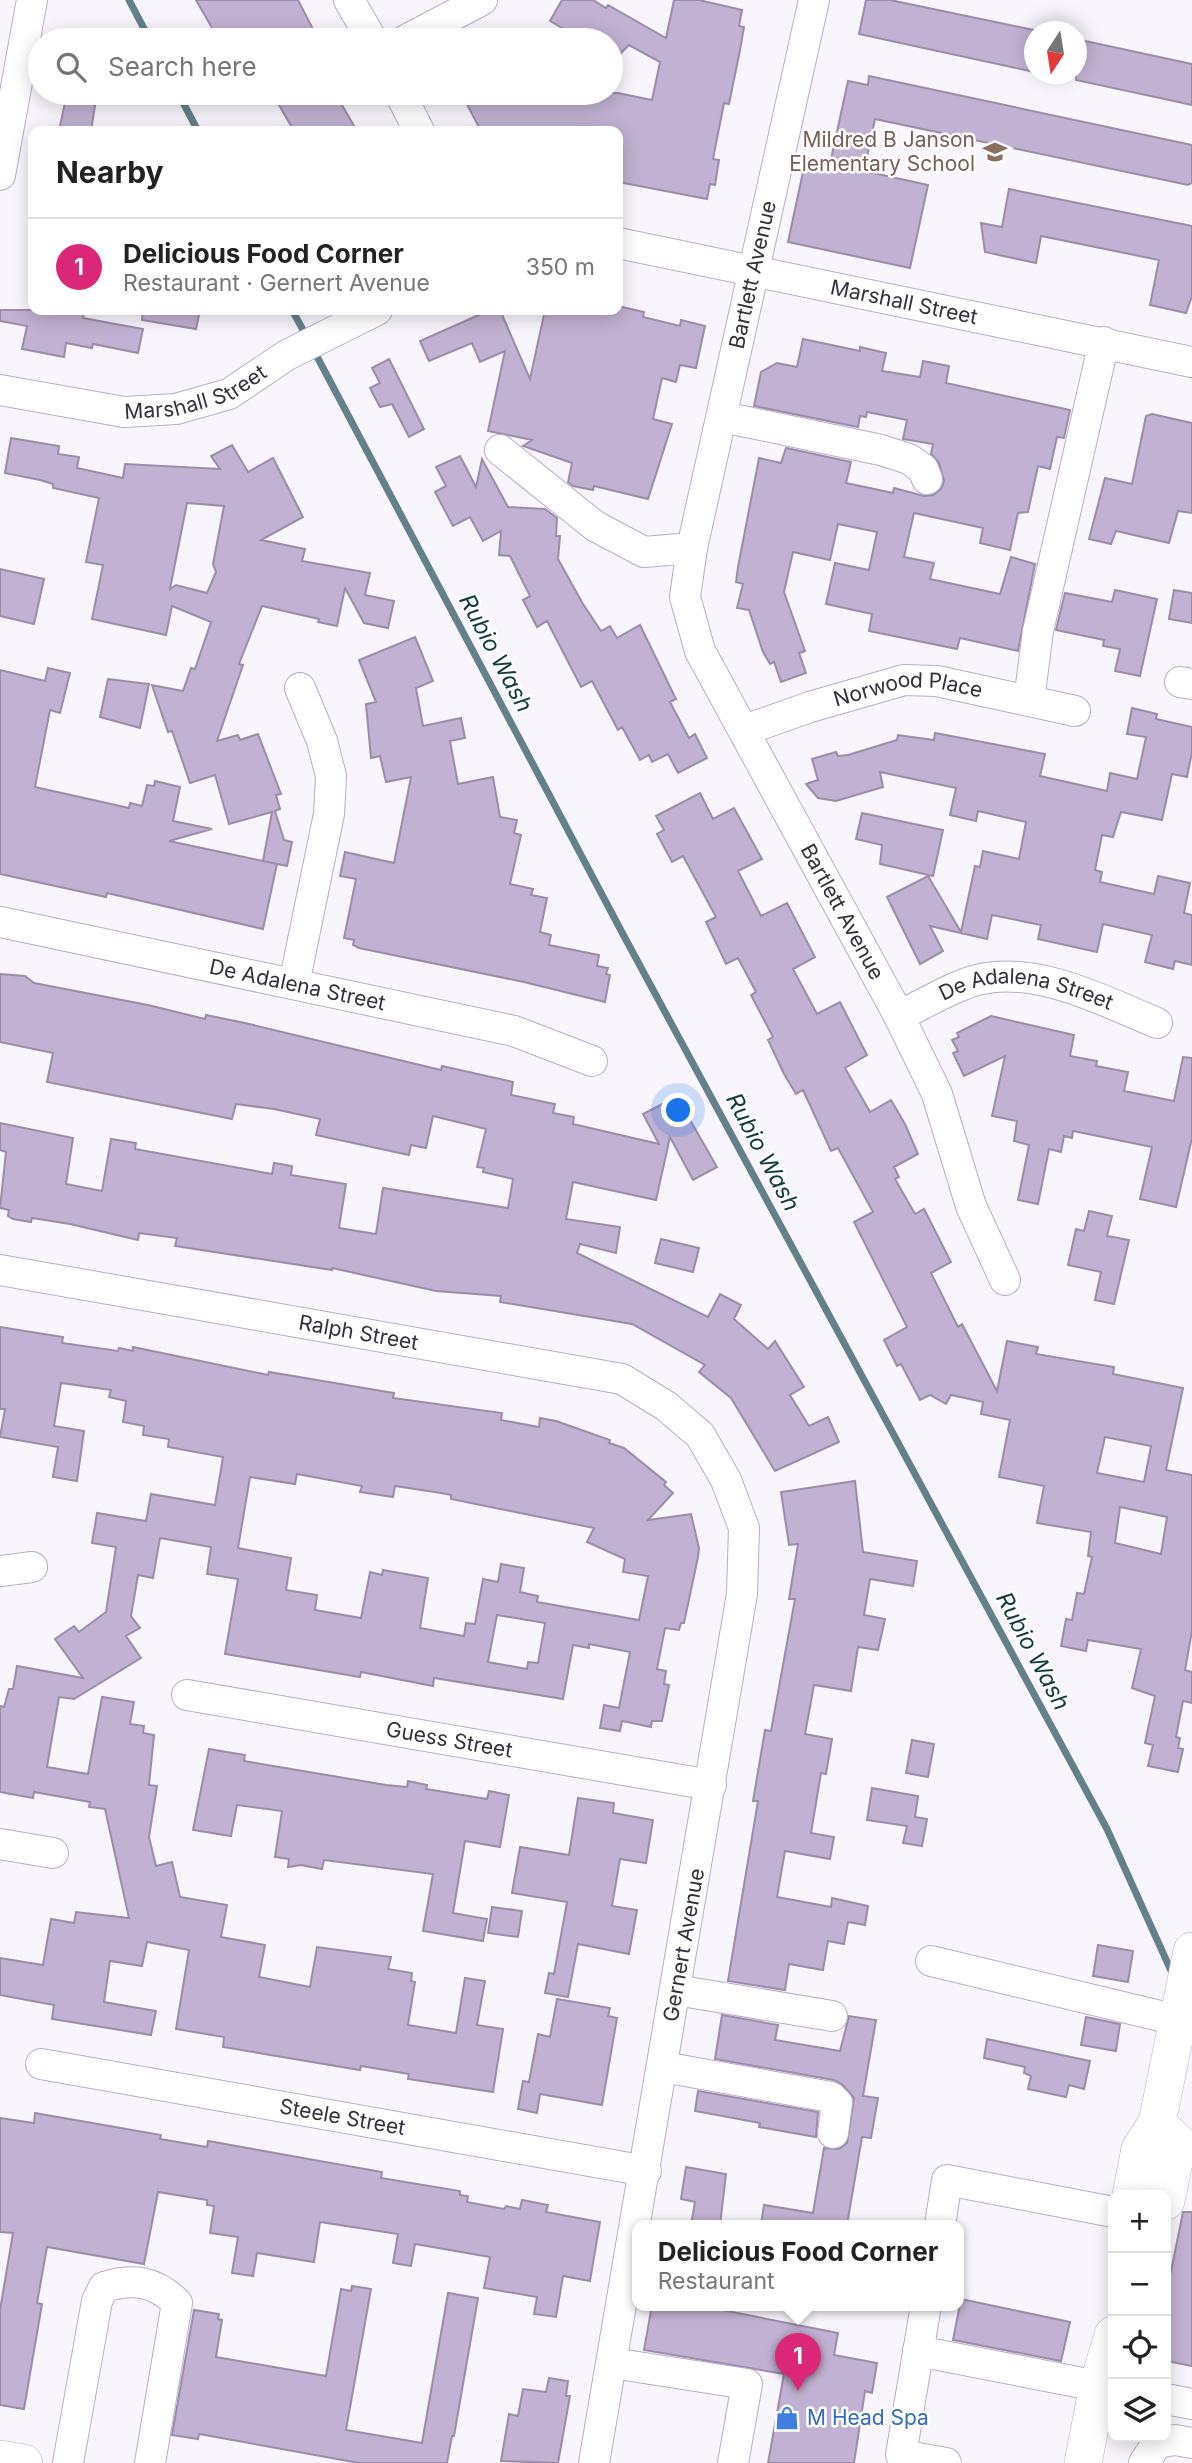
<!DOCTYPE html>
<html lang="en">
<head>
<meta charset="utf-8">
<style>
  body { margin:0; font-family:Inter,sans-serif; background:#f6f6f6; color:#222 }
  .controls { position:absolute; right:21px; bottom:21px; display:grid; overflow:hidden; border-radius:14px; box-shadow:0 4px 18px #0003 }
  .controls button { width:63px; height:63px; display:grid; place-items:center; padding:0; border:0; border-bottom:2px solid #e0e0e0; background:#fff; color:#222; font:35px sans-serif }
  .compass { position:absolute; left:1024px; top:21px; width:63px; height:63px; border-radius:50%; background:#fff; box-shadow:0 4px 18px #0003; rotate:192deg }
  .you { position:absolute; left:679px; top:1111px; width:24px; height:24px; margin:-18px; border:5px solid #fff; border-radius:50%; background:#1a73e8; box-shadow:0 0 0 10px #1a73e833 }
  .badge { display:grid; place-items:center; width:46px; height:46px; border-radius:50%; background:#db2777; color:#fff; font-size:23px; font-weight:700 }
  .pin { position:absolute; translate:-50% -58px; filter:drop-shadow(0 2px 4px #0008) }
  .pin::after { content:''; position:absolute; top:37px; width:24px; height:21px; background:inherit; clip-path:polygon(0 0,100% 0,50% 100%) }
  .popup { position:absolute; left:632px; top:2220px; width:332px; height:91px; box-sizing:border-box; display:grid; place-content:center; border-radius:14px; background:#fff; filter:drop-shadow(0 2px 5px #0005); font-size:23px; white-space:nowrap; color:#767676 }
  .popup b { font-size:26px; color:#222 }
  .popup::after { content:''; position:absolute; left:50%; top:100%; margin-left:-14px; border:14px solid transparent; border-top-color:#fff }
  .list { margin:0; padding:0; list-style:none }
  h2 { display:flex; justify-content:space-between; align-items:center; height:91px; margin:0; padding:0 28px; font-size:30px }
  h2 small { font-size:23px; font-weight:400; color:#767676 }
  .list li { display:grid; grid-template-columns:46px 1fr auto; gap:21px; align-items:center; box-sizing:border-box; height:98px; padding:0 28px; border-top:2px solid #e0e0e0 }
  .list b { display:block; font-size:26px; white-space:nowrap }
  .list p { margin:0; font-size:23px; white-space:nowrap; color:#767676 }
  .list em { font-size:23px; font-style:normal; color:#767676 }
  .icon { flex:none; width:38px; height:38px; fill:none; stroke:currentColor; stroke-width:2; stroke-linecap:round; stroke-linejoin:round }
  .map { position:relative; flex:none; width:1192px; height:2463px; overflow:hidden }
  .search { position:absolute; background:#fff; box-shadow:0 4px 18px #0003; left:28px; top:28px; width:595px; height:77px; display:flex; align-items:center; gap:18px; box-sizing:border-box; padding:0 24px; border-radius:38px; color:#767676; font-size:26px }
  .panel { position:absolute; background:#fff; box-shadow:0 4px 18px #0003; left:28px; top:126px; width:595px; height:189px; border-radius:14px }
  .map>svg:first-child { display:block }
  .lines { fill:none; stroke-linecap:round; stroke-linejoin:round }
  .stream { stroke:#63818a; stroke-width:7 }
  .building { fill:#c1b1d2; stroke:#9b8caa; stroke-width:2; fill-rule:evenodd }
  .minor-casing { stroke:#bbabcb; stroke-width:32 }
  .major-casing { stroke:#bbabcb; stroke-width:38 }
  .minor { stroke:#fff; stroke-width:30 }
  .major { stroke:#fff; stroke-width:37 }
  .labels { text-anchor:middle; stroke-width:5; stroke-linejoin:round; paint-order:stroke }
  .education-label { font-size:21px; fill:#785e54; stroke:#fff; text-anchor:end }
  .street-label { font-size:21px; fill:#352f3c; stroke:#fff }
  .shop-label { font-size:21px; fill:#366cbe; stroke:#fff; text-anchor:start }
  .water-label { font-size:23px; font-style:italic; fill:#0e3a40; stroke:#fff }
</style>
</head>
<body>
<div class="map">
<svg width="1192" height="2463" viewBox="0 0 1192 2463">
  <rect width="100%" height="100%" fill="#f9f5fc"/>
  <g class="lines">
    <path class="stream" d="M129,0l21,40
      M178,93l20,38
      M292,310l16,29
      M313,349l312,589 482,891 66,146"/>
  </g>
  <path class="building" d="M196,0h102l17,33 -13,7h-83z
    M562,0h31l13,8 2,-3 58,33 8,-38h25l43,10 -3,16 5,1 -4,23 -11,54 -5,-1 -11,56 6,1 -4,25 -5,-1 -3,15 -89,-17v-51h-137l-20,-38h157l34,7 8,-38 -31,-17 -18,18v-23h-28l-33,-19z
    M866,0h24l144,30v42l-175,-38z
    M1076,39l116,25v41l-116,-25z
    M869,76l323,69v38l-4,2 -313,-66 -11,52 64,14 -18,83 -122,-26 18,-84 24,6 18,-83 20,4z
    M67,93h30l-6,38h-32z
    M272,93h63l22,38h-63z
    M1009,189l183,37v70l-6,17 -36,-8 9,-45 -118,-24 -5,27 -51,-11 -4,-29 21,4z
    M618,306l26,6 -1,5 37,9 1,-6 24,6 -9,42 -16,-3 -4,17 -14,-4 -9,41 19,5 -24,75 -54,-13 -1,4 -20,-4 -5,-4 4,-19 -49,-17 9,-6 -44,-9 17,-80 -25,11 -8,-19 -43,18 -9,-20 70,-31h10l30,69 15,-69h73z
    M0,310h85l-2,8 60,11 -5,24 -45,-9 -1,4 -26,-5 -2,14 -42,-8 5,-23 -27,-5z
    M143,310h57l-4,19 -54,-9z
    M803,339l57,12v-4l26,6 -4,18 38,6 3,-16 26,5 -3,17 124,27 -6,28 -7,-1 -7,32 -12,-3 -10,46 -10,1 -8,37 -30,-7 3,-15 -69,-15 -10,44 30,6 -4,16 70,15 11,-37 24,7 -17,87 -58,-13 -3,11 -88,-18 3,-17 -46,-10 9,-41 34,7 8,-38 -39,-8 -8,36 -37,-8 -9,40 21,59 -6,2 7,20 -25,9 -7,-20 -4,2 -7,-12 -14,-42 -12,-2 6,-24 -7,-2 2,-15 21,-109 22,5 5,-15 65,14 -5,21 47,10 1,-5 30,8 9,-1 8,-6 3,-8 -5,-18 -8,-9 2,-10 -30,-5 4,-19 -40,-8 -1,5 -6,-1 -2,11 -104,-21 7,-34 16,-9 20,4z
    M389,359l35,70 -15,8 -17,-33 -12,3 -10,-19 10,-5 -8,-15z
    M1152,414l40,9v90l-14,-2 -9,32 -53,-12 -5,13 -22,-5 16,-61 27,6 14,-68z
    M11,438l48,8 -1,8 21,3 -2,11 46,10 2,-14 95,5 -9,-13 21,-11 16,27 25,-14 30,59 -42,23 44,9 -3,12 68,12 -5,22 29,6 -6,27 -24,-5 -19,-35 -8,38 -19,-4 1,-3 -57,-13 -23,58 4,1 -26,76 21,-6 2,5 18,-6 23,60 -5,1 4,14 -5,2 9,29 8,2 -5,24 -24,-5 9,-49 -43,12 -14,-49 -25,8 -18,-52 -4,1 -16,-47 31,6 8,-23 4,1 16,-47 -39,-16 -6,29 -74,-16 11,-54 -17,-3 13,-64 -46,-10v-4l-13,-4 -35,-7zM187,503l37,3 -11,58 3,8 -9,21 -31,-8 -6,4z
    M460,456l16,31 6,-28 26,48 37,2 12,9 -1,18h4l-2,23 25,45 18,27 9,-5 7,12 23,-13 36,74 -6,3 19,36 6,-4 12,24 -29,15 -10,-19 -16,8 -3,-7 -9,5 -18,-33 -4,3 -26,-49 -11,6 -34,-66 -10,6 -14,-27 7,-4 -20,-40 -11,-1 2,-24 -18,10 -13,-24 -17,9 -18,-34 11,-6 -10,-19z
    M0,569l44,10 -10,45 -34,-8z
    M1115,590l42,9 -17,77 -25,-5 5,-22 -17,-3 1,-6 -48,-10 9,-37 47,9z
    M1174,590l18,3v30l-23,-4z
    M415,637l18,44 -17,7 7,38 38,-8 4,20 -15,3 8,43 35,-7 7,40 17,3 -3,13 7,2 -11,49 23,5 -2,6 16,3 -7,34 11,3 -2,10 50,10 -2,11 11,2 -2,6 4,1 -5,27 -81,-20 -165,-34 -6,-3 1,-5 -10,-2 12,-59 -16,-3 5,-24 49,11 17,-86 -25,5 -6,-26 -9,2 -5,-54 10,-2 -17,-42z
    M48,668l22,5 -10,40 -10,-3 -15,77 94,21 1,-5 12,3 5,-21 7,1 1,-5 25,6 -7,34 39,8 -43,12 108,23 -14,65 -156,-36 -1,4 -106,-23v-204l45,11z
    M108,679l41,5 -9,44 -40,-11z
    M1132,708l25,6 -1,5 36,8v25l-5,25 -15,-3 -10,46 -41,-8 -8,25 -11,-2 -7,35 7,2 -2,10 54,12 4,-18 32,7 -6,30 8,2v50l-17,-4 -2,8 -28,-7 7,-27 -49,-11 -6,28 -59,-13 3,-14 -49,-10 -5,24 -57,-13 13,25 -23,13 -33,-67 41,-21 33,56 14,-66 5,1 3,-16 36,8 7,-37 -48,-11 -2,10 -26,-6 6,-27 -76,-16 3,15 -47,14 -18,-3 -12,-14 12,-4 -6,-21 24,-7 2,4 10,-1 49,-15 1,-5 36,5 1,-7 110,21 -5,22 67,15 3,-18 27,6 9,-42 -19,-3z
    M700,793l13,26 21,-11 28,51 -24,12 23,45 26,-13 28,54 -22,12 24,45 23,-12 27,53 -22,13 25,44 21,-12 14,24 13,30 -24,13 5,10 -4,2 20,35 9,-5 27,53 -20,11 27,54 4,-3 35,67 10,-50 31,6 -2,7 78,13 -1,7 70,14 -17,82 26,5v156l-7,39 7,2v31l-9,-2 -7,36 4,1 -2,10 5,1 -5,23 -30,-6 5,-21 -8,-2 10,-47 -23,-8 9,-39 -53,-9 -2,11 -25,-5 5,-27 6,1 5,-27 7,1 8,-37 -4,-1 3,-24 -54,-9 7,-37 -45,-9 11,-57 -29,-6 2,-12 -32,-7 -5,9 -16,-9 -10,5 -19,-36 -4,2 -13,-26 23,-13 -53,-105 19,-10 -35,-64 -7,3 -28,-61 -7,4 -12,-20 -16,-34 5,-3 -22,-42 5,-3 -18,-34 -12,6 -20,-42 10,-5 -33,-61 -11,6 -15,-28 7,-4 -8,-14zM1105,1437l46,9 -7,36 -47,-9zM1120,1507l47,10 -6,37 -46,-11z
    M862,813l81,17 -10,46 -53,-12 2,-19 -26,-6z
    M0,974l25,2 9,7 114,22 57,14 1,-4 39,8 196,47 1,-4 71,16 -2,13 44,9 -2,9 21,4 -1,7 86,20 -16,-30 37,-19 -2,8 3,1 36,63 -24,13 -23,-43 -14,63 -83,-18 -7,37 54,8 -4,26 -36,-9 -3,9 131,64 12,-23 21,11 -7,14 34,30 7,-8 29,46 -14,8 19,31 19,-9 11,25 -64,29 -44,-73 -32,-26 6,-7 -73,-41 -132,-22 1,-6 -65,-5 -104,-23v2l-157,-24 2,-8 -38,-5 -1,7 -68,-16 -38,-6 -1,4 -18,-3 -5,-3 1,-6 -9,-2 6,-56 -6,-2v-27l73,15 -7,46 36,7 9,-52 25,4 -1,6 137,25 2,-11 18,3 -1,9 55,9 -7,44 37,6 7,-46 125,20 5,-29 -30,-7 1,-4 -7,-1 9,-38 -53,-13 -7,32 -15,-3 -2,10 -93,-20 4,-16 -46,-10 -38,-5 -4,15 -185,-37 6,-29 -53,-11z
    M991,1016l83,19 -4,21 27,5 -1,5 32,6 -4,19 50,10 9,-44 9,1v80l-16,69 -36,-8 12,-52 -79,-16 -1,7 -8,-2 -3,16 -12,-3 -11,55 -20,-4 11,-55 -15,-4 3,-20 -25,-5 13,-60 -41,20 -11,-23 5,-2 -6,-11 7,-3 -2,-4z
    M1089,1211l23,5 -5,20 22,4 -15,64 -19,-4 6,-28 -33,-7 8,-36 8,2z
    M661,1239l38,9 -6,24 -38,-9z
    M0,1327l63,10 -1,6 56,8 1,-3 14,3v-4l135,28 1,-3 125,21 -1,5 109,15 -1,7 38,7 1,-9 16,3 54,19 -1,3 15,5 42,34 -2,3 9,8 -25,27 43,-6 8,34 -1,9 -14,66h-3l-2,7 -14,-2 -8,41 9,2 -2,13 5,1 -7,36h-10l-1,6 -29,-6 -2,10 -20,-3 4,-23 15,3 11,-56 -41,-8v4l-16,-3 -10,54 -129,-21 -1,8 -72,-14 -1,5 -135,-23 13,-75 -31,-5 4,-27 -51,-9 -7,40 -15,-3 -7,41 9,12 -14,8 15,22 -67,41 -15,-2 -12,70 41,7 14,-77 32,5 -4,22 14,2 -1,7 11,2 -5,50 8,1 -8,51 7,29 16,-4 8,35 47,8 -6,32 44,8 -6,32 51,10 7,-40 74,10 -3,12 24,4 -1,8 4,1 -7,43 48,8 9,-55 20,3 -8,44 26,4 -10,63 -85,-13 1,-5 -48,-8 -1,4 -137,-23 1,-10 -48,-8 13,-79 -42,-8 -5,24 -32,-5 -6,41 52,9 -5,24 -99,-16 2,-14 -54,-10v-37l43,7 8,-46 23,4 2,-11 53,6 -24,-109 -16,-2 1,-5 -56,-10 -1,6 -33,-6v-86l4,1 5,-18h4l4,-23 66,12 -28,-39 19,-13 5,6 27,-20 10,-65 -24,-4 5,-30 49,8 5,-27 64,11 8,-48 -55,-10 1,-8 -26,-4 1,-9 -21,-4 3,-21 -17,-4 2,-7 -50,-7 -7,43 30,5 -7,50 -24,-4 5,-30 -58,-10 5,-28h-5zM297,1474l65,12 -2,6 33,5 2,-11 46,7 10,2v4l143,29 -7,14 38,17 -2,13 25,4 -9,44 -102,-18 1,-6 -18,-4 4,-24 -23,-4 -3,18 -15,-3 -8,45 -9,-1 -2,13 -44,-8 8,-50 -45,-8 -1,5 -12,-3 -9,46 -46,-8 2,-15 -31,-5 5,-32 -53,-10 12,-71 45,7zM497,1615l48,8 -7,40 -10,-1 -1,7 -39,-7z
    M855,1481l8,71 54,9 -4,25 -43,-7 -6,36 21,4 -7,31 -20,-3 -7,44 -37,-6 -9,49 27,5 -6,35 -5,-1 -10,60 23,4 -4,22 -45,-8 -8,46 54,10 1,-9 36,8 -3,19 -17,-3 -4,22 -16,-3 -5,29 -34,-6 -4,26 -57,-9 30,-180h-5l12,-71 6,1 24,-132h-6l9,-55 -9,1 -8,-53z
    M912,1740l22,4 -6,33 -22,-4z
    M209,1749l36,6 -1,6 142,24 21,2 1,-6 19,4 -1,4 61,10 2,-8 20,4 -9,52 -35,-6 -12,72 34,6 -4,22 -60,-10 10,-57 -109,-14 -2,9 -21,-4 -13,2 1,-8 -14,-2 7,-46 -45,-6 -6,31 -38,-6z
    M872,1788l46,8 -3,21 12,2 -5,27 -19,-3 4,-17 -40,-6z
    M578,1798l36,5 -1,10 40,7 -7,43 -26,-4 -8,47 25,4 -8,44 -51,-10 -10,53 -23,-4 4,-20 5,1 13,-72 -55,-9 8,-46 49,8z
    M492,1907l30,4 -4,26 -30,-4z
    M1098,1945l35,6 -5,31 -35,-6z
    M557,1999l53,9 -2,8 9,2 -15,87 -62,-11 -3,19 -19,-4 5,-28 6,1 9,-48 12,3z
    M722,2015l56,10 -3,15 65,11 9,-35 27,4 -13,76 15,2 -7,40 -9,-1 -15,88h-86l3,-20 49,8 11,-65 15,1 8,-6 7,-45 -11,-13 -9,-5 -119,-21z
    M1086,2017l34,7 -4,27 -35,-6z
    M987,2039l103,22 -6,28 -15,-4 -3,12 -38,-8 3,-13 -7,-3 1,-6 -41,-9z
    M698,2091l120,21 -2,25 -57,-10 1,-4 -65,-12z
    M35,2113l126,22 -1,4 47,8 1,-6 174,31 -1,6 79,13v4l8,1 -1,6 37,7 2,-3 14,3 2,-9 26,5 -2,7 54,10 -10,59 -27,-5 -7,41 -22,-3 3,-17 -53,-9 6,-31 -75,-13 -4,22 -18,-3 5,-29 -78,-12 -6,40 -57,-9 -4,23 -21,-3 6,-36 -28,-4 4,-27 -7,-1v-5l-49,-8 -14,72 -97,-17 -10,56 5,1 -18,105 -24,-4v-95l13,-77 -13,-1v-114l34,5z
    M686,2167l40,7 -6,51h-29l4,-23 -14,-3z
    M1183,2212h9v154l-26,-5v-65z
    M352,2286l19,3 -25,141 76,13 26,-150 30,5 -24,138h-2l-5,27h-88l-160,-29 -1,5 -26,-4 22,-125 25,4 -1,5 4,1 -6,37 110,19 15,-87 10,2z
    M961,2299l109,23 -9,39 -108,-21z
    M652,2305h45l141,28 -4,22 43,8 -5,30 -7,-2 -11,72h-86l16,-89 -140,-24z
    M549,2378l19,3 -2,15h4l-12,67 -57,-2 8,-47 9,2 5,-27 23,3z"/>
  <g class="lines">
    <g class="minor-casing">
      <g id="minor">
        <path d="M349,0l23,40"/>
        <path d="M406,40l76,-40"/>
        <path d="M400,93l19,38"/>
        <path d="M0,175l32,-175"/>
        <path id="s1" d="M618,243l574,119"/>
        <path id="s2" d="M0,390l124,22 52,-3 53,-15 58,-39 90,-45"/>
        <path d="M723,417l158,33 28,9 14,10 4,10"/>
        <path id="s3" d="M500,450l95,76 49,26 48,-4 -7,49 15,54 199,365 38,78 34,112 34,74"/>
        <path id="s4" d="M692,548l122,-548"/>
        <path d="M1180,682l12,2"/>
        <path d="M1029,701l9,-70 66,-289"/>
        <path id="s5" d="M745,730l65,-23 94,-27 33,1 138,30"/>
        <path id="s6" d="M0,922l514,109 78,30"/>
        <path d="M294,984l35,-170 2,-38 -9,-35 -22,-53"/>
        <path id="s7" d="M899,1016c25,-12 52,-29 78,-36 59,-15 127,21 180,43"/>
        <path id="s8" d="M0,1270l622,109 44,27 34,29 26,45 18,48 -2,66 -148,869"/>
        <path d="M0,1571l32,-4"/>
        <path id="s9" d="M187,1695l524,90"/>
        <path d="M0,1844l53,9"/>
        <path d="M931,1961l246,59"/>
        <path d="M676,1990l156,26"/>
        <path id="s10" d="M41,2064l605,107"/>
        <path d="M663,2067l168,30 6,6 -4,30"/>
        <path d="M940,2225l7,-45 166,32"/>
        <path d="M926,2305l-25,150 45,8"/>
        <path d="M918,2351l195,38"/>
        <path d="M612,2363l135,21 -14,79"/>
        <path d="M1166,2399l26,5"/>
        <path d="M68,2463l29,-162 7,-14c30,-9 51,-6 73,16l-27,160"/>
        <path d="M1144,2463l13,-20 18,-3 17,3"/>
      </g>
    </g>
    <g class="major-casing">
      <path id="major" d="M1157,2123l21,20 -12,58
        M1131,2195l9,-46 17,-26 35,-172
        M0,2459l24,4
        M1083,2463l15,-77 15,-51"/>
    </g>
    <use href="#minor" class="minor"/>
    <use href="#major" class="major"/>
  </g>
  <defs>
    <g id="school-bare" transform="scale(1.89)"><path d="M0-5L7-2L0 1L-7-2ZM-4 1L0 2.5L4 1V4Q0 6-4 4Z" fill="#8d6e63" stroke="#fff" stroke-width="2.5" paint-order="stroke"/></g>
    <g id="shop-bare" transform="scale(1.89)"><path d="M-5-2.5h2.3a2.7 3.5 0 0 1 5.4 0H5L5.5 6h-11ZM-1.5-2.5h3a1.5 2.3 0 0 0-3 0Z" fill="#3f7fe0" stroke="#fff" stroke-width="2.5" paint-order="stroke"/></g>
  </defs>
  <g fill-rule="evenodd">
    <use href="#school-bare" x="995" y="152"/>
    <use href="#shop-bare" x="787" y="2418"/>
  </g>
  <g class="labels">
    <g class="education-label">
      <text x="975" y="147">Mildred B Janson<tspan x="975" dy="24">Elementary School</tspan></text>
    </g>
    <g class="street-label">
      <text dy="7" stroke="none"><textPath href="#s4" startOffset="280">Bartlett Avenue</textPath></text>
      <text dy="7" stroke="none"><textPath href="#s1" startOffset="292">Marshall Street</textPath></text>
      <text dy="7" stroke="none"><textPath href="#s2" startOffset="201">Marshall Street</textPath></text>
      <text dy="7" stroke="none"><textPath href="#s5" startOffset="170">Norwood Place</textPath></text>
      <text dy="7" stroke="none"><textPath href="#s3" startOffset="628">Bartlett Avenue</textPath></text>
      <text dy="7" stroke="none"><textPath href="#s6" startOffset="304">De Adalena Street</textPath></text>
      <text dy="7" stroke="none"><textPath href="#s7" startOffset="136">De Adalena Street</textPath></text>
      <text dy="7" stroke="none"><textPath href="#s8" startOffset="364">Ralph Street</textPath></text>
      <text dy="7" stroke="none"><textPath href="#s9" startOffset="266">Guess Street</textPath></text>
      <text transform="translate(684 1945) rotate(-80)" y="7">Gernert Avenue</text>
      <text dy="7" stroke="none"><textPath href="#s10" startOffset="306">Steele Street</textPath></text>
    </g>
    <g class="shop-label">
      <text x="807" y="2425">M Head Spa</text>
    </g>
    <g class="water-label">
      <text transform="translate(496 653) rotate(62)" y="8">Rubio Wash</text>
      <text transform="translate(763 1152) rotate(62)" y="8">Rubio Wash</text>
      <text transform="translate(1033 1651) rotate(62)" y="8">Rubio Wash</text>
    </g>
  </g>
</svg>
<div class="controls">
<button>+</button>
<button>−</button>
<button><svg class="icon" aria-label="locate" viewBox="0 0 24 24"><circle cx="12" cy="12" r="6"/><path d="M12 2v4M12 18v4M2 12h4M18 12h4"/></svg></button>
<button><svg class="icon" aria-label="layers" viewBox="0 0 24 24"><path d="M12 4l9 5-9 5-9-5zM3 14l9 5 9-5"/></svg></button>
</div>
<svg class="compass" viewBox="-18 -18 36 36"><path d="M0-13l5 13h-10z" fill="#e53935"/><path d="M0 13l5-13h-10z" fill="#767676"/></svg>
<div class="you"></div>
<div class="pin badge" style="left:798px;top:2391px">1</div>
<div class="popup"><b>Delicious Food Corner</b>Restaurant</div>
<div class="search"><svg class="icon" aria-label="search" viewBox="0 0 24 24"><circle cx="10" cy="10" r="6"/><path d="M15 15l6 6"/></svg>Search here</div>
<section class="panel">
<h2>Nearby<small></small></h2>
<ul class="list">
<li><span class="badge">1</span><div><b>Delicious Food Corner</b><p>Restaurant · Gernert Avenue</p></div><em>350 m</em></li>
</ul>
</section>
</div>
</body>
</html>
